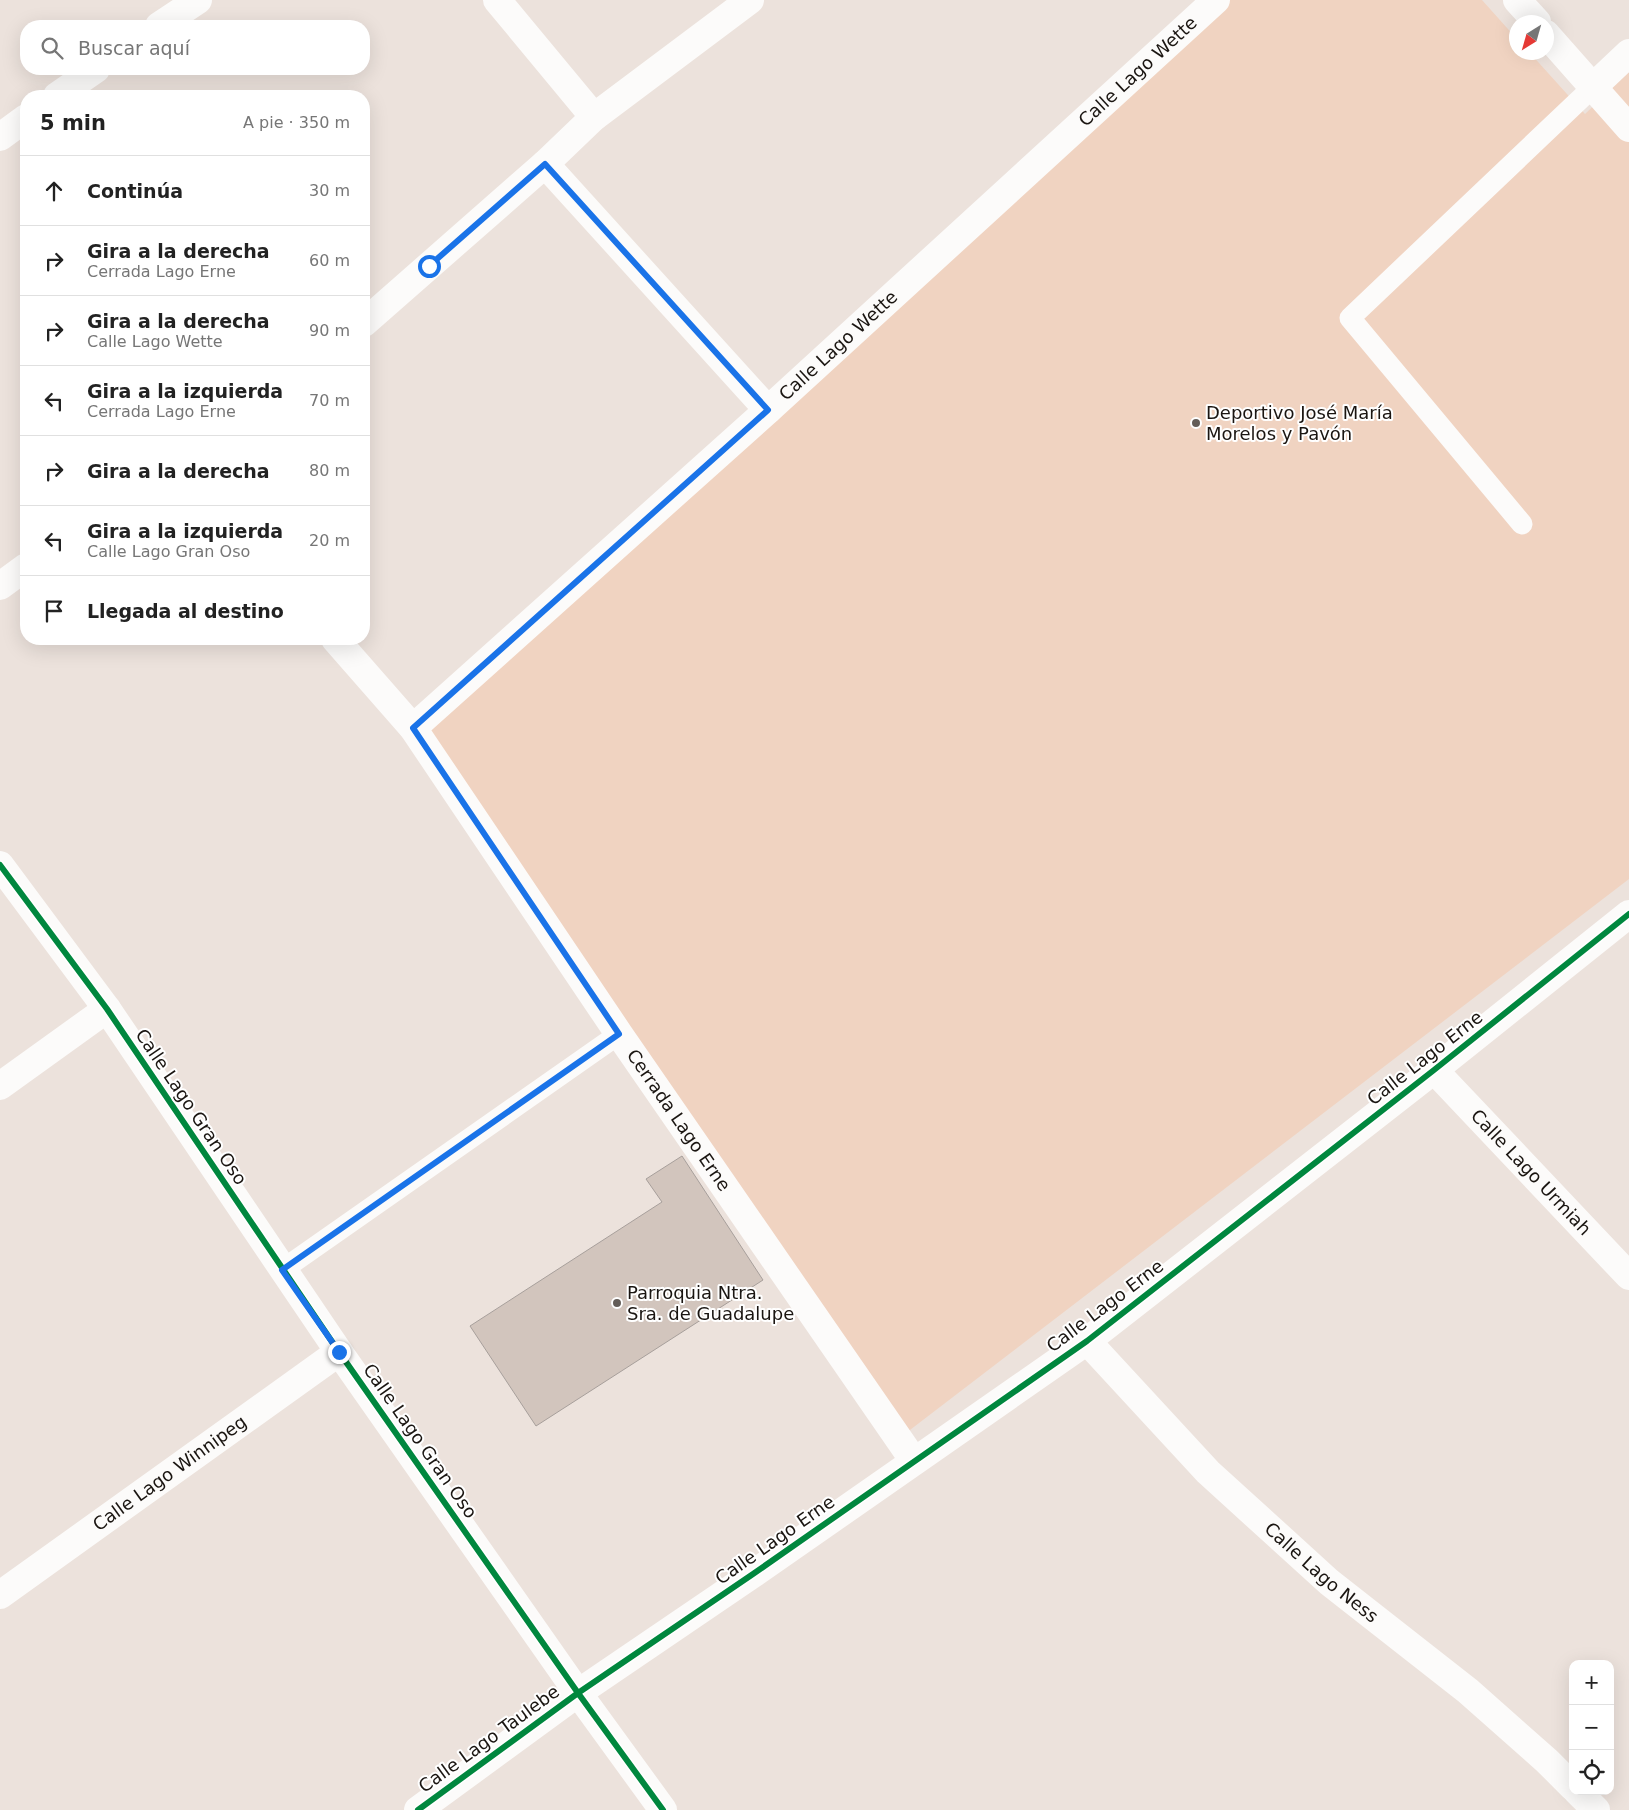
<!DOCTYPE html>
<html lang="es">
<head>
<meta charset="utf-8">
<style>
  body { margin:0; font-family:"DejaVu Sans",sans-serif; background:#f2f2f2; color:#222 }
  .controls { position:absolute; right:15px; bottom:15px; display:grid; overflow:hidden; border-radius:10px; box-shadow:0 5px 20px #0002 }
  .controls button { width:45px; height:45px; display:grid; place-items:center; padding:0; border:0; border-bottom:1px solid #e0e0e0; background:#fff; color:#222; font:25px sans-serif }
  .compass { position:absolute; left:1509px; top:15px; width:45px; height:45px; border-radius:50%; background:#fff; box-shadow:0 5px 20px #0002; rotate:217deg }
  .stop { position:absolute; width:15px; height:15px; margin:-11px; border:4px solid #1a73e8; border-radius:50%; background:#fff }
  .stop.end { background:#1a73e8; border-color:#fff; box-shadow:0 1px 5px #0008 }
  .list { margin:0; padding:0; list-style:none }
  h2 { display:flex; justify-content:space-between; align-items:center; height:65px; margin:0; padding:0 20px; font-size:21px }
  h2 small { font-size:16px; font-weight:400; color:#767676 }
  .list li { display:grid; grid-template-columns:32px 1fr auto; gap:15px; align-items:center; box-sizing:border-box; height:70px; padding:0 20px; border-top:1px solid #e0e0e0 }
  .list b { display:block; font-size:19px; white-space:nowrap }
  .list p { margin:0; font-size:16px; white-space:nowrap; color:#767676 }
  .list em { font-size:16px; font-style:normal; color:#767676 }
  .icon { flex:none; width:28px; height:28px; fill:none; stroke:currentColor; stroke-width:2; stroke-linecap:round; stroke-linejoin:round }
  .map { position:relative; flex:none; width:1629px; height:1810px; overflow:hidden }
  .search { position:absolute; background:#fff; box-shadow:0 5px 20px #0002; left:20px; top:20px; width:350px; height:55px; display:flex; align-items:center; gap:12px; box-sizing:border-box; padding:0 18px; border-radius:20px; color:#767676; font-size:19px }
  .panel { position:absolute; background:#fff; box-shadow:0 5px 20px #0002; left:20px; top:90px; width:350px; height:555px; border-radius:20px }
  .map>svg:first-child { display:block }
  .green { fill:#f0d3c1 }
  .building { fill:#d2c5bd; stroke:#a79f9b }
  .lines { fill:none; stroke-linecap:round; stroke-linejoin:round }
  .service { stroke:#fcfbfa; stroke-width:21 }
  .minor { stroke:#fcfbfa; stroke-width:28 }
  .cycleway-casing { stroke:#fff; stroke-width:9 }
  .cycleway { stroke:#00873e; stroke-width:6 }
  .route { stroke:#1a73e8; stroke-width:6 }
  .poi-dot { fill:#645d58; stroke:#fff; stroke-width:2 }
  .labels { text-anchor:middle; stroke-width:4; stroke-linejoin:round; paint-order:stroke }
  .street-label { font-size:18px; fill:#1a1511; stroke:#fff }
  .poi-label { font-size:18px; fill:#1a1511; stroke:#fff; text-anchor:start }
</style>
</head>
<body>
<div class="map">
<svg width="1629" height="1810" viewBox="0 0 1629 1810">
  <rect width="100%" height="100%" fill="#ece2dc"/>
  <path class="green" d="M1228,0h254l34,38v14l14,1 55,61 44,-42v807l-723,554 -484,-700z"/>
  <path class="building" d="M682,1156l81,124 -227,146 -66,-100 192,-124 -16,-23z"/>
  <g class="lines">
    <path class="service" d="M1522,524l-172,-206 243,-231
      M282,1270l337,-236"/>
    <g class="minor">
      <path d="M497,0l97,117"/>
      <path d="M1517,0l20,22"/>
      <path d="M159,26l39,-26"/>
      <path d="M1546,34l83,94"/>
      <path d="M1593,87l36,-34"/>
      <path d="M57,96l39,-27"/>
      <path d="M0,137l26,-19"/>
      <path d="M545,164l223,246"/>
      <path d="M364,323l181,-159 49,-47 156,-117"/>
      <path d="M0,586l26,-19"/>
      <path id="s1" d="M335,639l78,89 206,306 295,427"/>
      <path id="s2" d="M413,728l355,-318 448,-410"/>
      <path d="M0,865l107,144 232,343 239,341 85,117"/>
      <path id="s3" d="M1434,1070l195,206"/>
      <path d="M0,1086l107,-77"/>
      <path id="s4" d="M1087,1341l121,131 121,110 139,109 79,70 26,26"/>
      <path id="s5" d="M0,1595l339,-243"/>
      <path d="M1577,1791l19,19"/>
      <path d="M418,1810l160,-117 175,-119 334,-233 347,-271 195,-156"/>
    </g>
    <g class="cycleway-casing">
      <path id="cycleway" d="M0,865l107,144 232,343 239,341 85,117
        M418,1810l160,-117 175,-119 334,-233 347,-271 195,-156"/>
    </g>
    <use href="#cycleway" class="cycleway"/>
  </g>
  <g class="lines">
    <path class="route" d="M339,1352l-57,-82 337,-236 -206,-306 355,-318 -223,-246 -116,102"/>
  </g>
  <g class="poi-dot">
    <circle cx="1196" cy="423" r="5"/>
    <circle cx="617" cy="1303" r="5"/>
  </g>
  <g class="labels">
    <g class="street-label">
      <text dy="6" stroke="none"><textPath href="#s2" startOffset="978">Calle Lago Wette</textPath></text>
      <text dy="6" stroke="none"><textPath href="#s2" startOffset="572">Calle Lago Wette</textPath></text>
      <text transform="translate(1425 1058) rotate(-38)" y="6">Calle Lago Erne</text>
      <text transform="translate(191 1107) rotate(56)" y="6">Calle Lago Gran Oso</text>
      <text dy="6" stroke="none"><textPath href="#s1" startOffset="592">Cerrada Lago Erne</textPath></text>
      <text dy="6" stroke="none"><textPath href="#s3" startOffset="141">Calle Lago Urmiah</textPath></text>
      <text transform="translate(1105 1306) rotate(-37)" y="6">Calle Lago Erne</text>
      <text transform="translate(420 1441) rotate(55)" y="6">Calle Lago Gran Oso</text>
      <text dy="6" stroke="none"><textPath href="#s5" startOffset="209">Calle Lago Winnipeg</textPath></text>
      <text transform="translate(775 1540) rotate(-35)" y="6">Calle Lago Erne</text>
      <text dy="6" stroke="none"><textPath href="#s4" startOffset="330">Calle Lago Ness</textPath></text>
      <text transform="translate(489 1739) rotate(-36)" y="6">Calle Lago Taulebe</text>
    </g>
    <g class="poi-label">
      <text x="1206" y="419">Deportivo José María<tspan x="1206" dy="21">Morelos y Pavón</tspan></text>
      <text x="627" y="1299">Parroquia Ntra.<tspan x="627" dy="21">Sra. de Guadalupe</tspan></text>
    </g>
  </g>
</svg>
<div class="controls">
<button>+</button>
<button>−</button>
<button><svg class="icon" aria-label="locate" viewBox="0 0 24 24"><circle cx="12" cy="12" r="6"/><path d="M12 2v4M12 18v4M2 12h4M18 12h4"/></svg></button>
</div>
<svg class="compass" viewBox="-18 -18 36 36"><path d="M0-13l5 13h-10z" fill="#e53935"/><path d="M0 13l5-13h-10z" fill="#767676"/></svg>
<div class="stop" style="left:429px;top:266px"></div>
<div class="stop end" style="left:339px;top:1352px"></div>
<div class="search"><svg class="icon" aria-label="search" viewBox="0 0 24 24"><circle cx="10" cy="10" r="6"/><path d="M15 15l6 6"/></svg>Buscar aquí</div>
<section class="panel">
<h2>5 min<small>A pie · 350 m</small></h2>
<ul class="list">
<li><svg class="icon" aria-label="ahead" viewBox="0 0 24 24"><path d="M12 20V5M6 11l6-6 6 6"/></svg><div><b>Continúa</b></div><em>30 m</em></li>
<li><svg class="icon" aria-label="right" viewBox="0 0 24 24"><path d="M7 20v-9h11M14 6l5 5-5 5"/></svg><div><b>Gira a la derecha</b><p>Cerrada Lago Erne</p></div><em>60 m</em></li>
<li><svg class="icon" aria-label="right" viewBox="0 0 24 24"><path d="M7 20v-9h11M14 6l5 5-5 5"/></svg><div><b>Gira a la derecha</b><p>Calle Lago Wette</p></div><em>90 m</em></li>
<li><svg class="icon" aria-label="left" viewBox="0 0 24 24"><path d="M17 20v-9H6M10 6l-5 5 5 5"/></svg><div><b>Gira a la izquierda</b><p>Cerrada Lago Erne</p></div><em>70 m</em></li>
<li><svg class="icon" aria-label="right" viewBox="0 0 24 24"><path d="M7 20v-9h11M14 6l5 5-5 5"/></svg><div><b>Gira a la derecha</b></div><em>80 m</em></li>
<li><svg class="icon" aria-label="left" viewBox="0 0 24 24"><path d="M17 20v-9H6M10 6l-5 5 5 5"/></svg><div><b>Gira a la izquierda</b><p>Calle Lago Gran Oso</p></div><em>20 m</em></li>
<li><svg class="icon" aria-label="arrive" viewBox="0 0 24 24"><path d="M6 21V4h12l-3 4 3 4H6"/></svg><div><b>Llegada al destino</b></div></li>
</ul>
</section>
</div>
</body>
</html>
